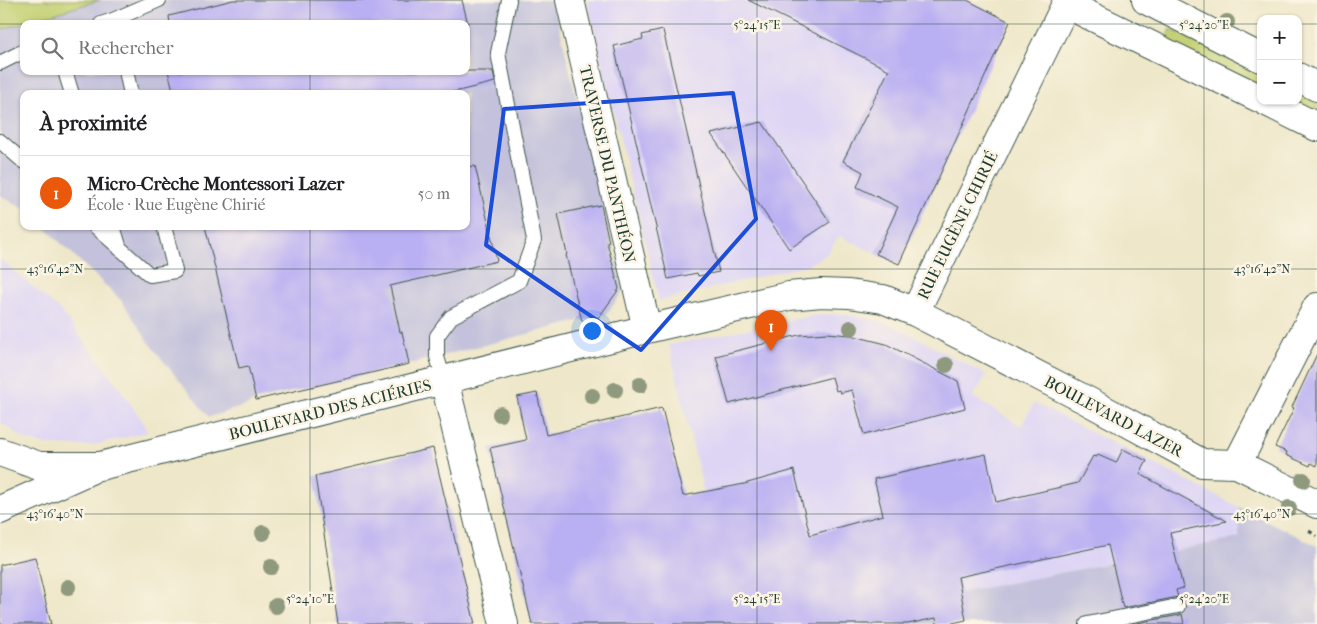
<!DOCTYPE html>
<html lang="fr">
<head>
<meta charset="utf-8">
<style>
  body { margin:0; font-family:"IM FELL French Canon",serif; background:#f6f6f6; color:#202124 }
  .controls { position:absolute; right:15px; top:15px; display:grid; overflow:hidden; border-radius:10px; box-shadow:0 1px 4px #0004 }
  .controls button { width:45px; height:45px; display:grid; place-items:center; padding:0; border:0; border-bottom:1px solid #e0e0e0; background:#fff; color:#202124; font:25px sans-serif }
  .you { position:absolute; left:591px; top:330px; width:18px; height:18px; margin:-12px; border:4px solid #fff; border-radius:50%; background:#1a73e8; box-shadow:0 0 0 8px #1a73e833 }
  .badge { display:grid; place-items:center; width:32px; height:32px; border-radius:50%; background:#ea580c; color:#fff; font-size:16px; font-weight:700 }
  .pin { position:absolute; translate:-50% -41px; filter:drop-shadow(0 1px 2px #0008) }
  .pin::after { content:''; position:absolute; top:26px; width:18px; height:15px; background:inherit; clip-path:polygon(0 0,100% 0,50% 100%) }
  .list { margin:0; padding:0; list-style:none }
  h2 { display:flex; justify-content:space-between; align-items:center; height:65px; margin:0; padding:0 20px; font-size:21px }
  h2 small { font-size:16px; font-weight:400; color:#757577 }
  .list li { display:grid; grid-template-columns:32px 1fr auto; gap:15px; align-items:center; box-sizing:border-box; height:75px; padding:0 20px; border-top:1px solid #e0e0e0 }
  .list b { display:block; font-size:19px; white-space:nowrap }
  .list p { margin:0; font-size:16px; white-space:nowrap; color:#757577 }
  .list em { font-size:16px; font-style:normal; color:#757577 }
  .icon { flex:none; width:28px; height:28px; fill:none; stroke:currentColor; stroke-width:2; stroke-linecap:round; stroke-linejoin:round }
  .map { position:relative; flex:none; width:1317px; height:624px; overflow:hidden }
  .search { position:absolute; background:#fff; box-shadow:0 1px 4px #0004; left:20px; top:20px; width:450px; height:55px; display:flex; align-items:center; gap:12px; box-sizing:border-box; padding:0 18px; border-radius:10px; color:#757577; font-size:19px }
  .panel { position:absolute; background:#fff; box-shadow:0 1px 4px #0004; left:20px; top:90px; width:450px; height:140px; border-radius:10px }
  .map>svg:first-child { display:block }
  .built { fill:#ded5f5 }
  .industrial { fill:#c3c1db; fill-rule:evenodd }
  .green { fill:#c2cf70; stroke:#708652 }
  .building { fill:#b9aff3 }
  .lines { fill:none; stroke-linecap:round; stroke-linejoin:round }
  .service-casing { stroke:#3e564a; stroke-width:16 }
  .minor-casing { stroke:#3e564a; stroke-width:30 }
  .path { stroke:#3e564a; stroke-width:3; stroke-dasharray:4 4; stroke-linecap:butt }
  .service { stroke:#fff; stroke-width:14 }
  .minor { stroke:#fff; stroke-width:28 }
  .tree { fill:#8e997e }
  .marked { fill:none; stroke:#1d4ed8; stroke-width:4; stroke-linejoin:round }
  .ticks { fill:none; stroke:#1f3d34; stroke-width:1; stroke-opacity:0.45 }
  .labels { text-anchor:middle; stroke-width:5; stroke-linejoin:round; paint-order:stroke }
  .street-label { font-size:16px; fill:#1f3d34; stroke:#fcf5e5 }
  .ticks-label { font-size:12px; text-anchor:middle; fill:#1f3d34; stroke:#fcf5e5; stroke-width:5; stroke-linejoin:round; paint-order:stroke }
</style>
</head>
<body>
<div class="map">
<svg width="1317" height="624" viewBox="0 0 1317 624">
  <rect width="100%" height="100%" fill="#fcf5e5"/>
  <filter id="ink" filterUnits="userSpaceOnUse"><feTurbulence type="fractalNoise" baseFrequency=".02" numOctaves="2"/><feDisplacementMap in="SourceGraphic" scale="10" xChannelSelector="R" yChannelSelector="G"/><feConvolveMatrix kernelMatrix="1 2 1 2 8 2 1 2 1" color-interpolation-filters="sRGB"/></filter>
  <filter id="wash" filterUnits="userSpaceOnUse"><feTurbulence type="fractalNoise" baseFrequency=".0096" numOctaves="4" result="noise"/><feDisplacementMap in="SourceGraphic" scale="20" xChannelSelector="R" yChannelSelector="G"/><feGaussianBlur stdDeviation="1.12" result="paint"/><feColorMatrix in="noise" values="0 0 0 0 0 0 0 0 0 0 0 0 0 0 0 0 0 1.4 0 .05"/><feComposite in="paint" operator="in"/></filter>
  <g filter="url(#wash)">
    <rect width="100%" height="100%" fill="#eee7c9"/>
    <path class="built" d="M587,0h380l43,22 -111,242 -60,-28 -12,18 -20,11 -148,36z
      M0,259l61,52 58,76 23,33 5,12 -58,14 -42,-1 -21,-5 -26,-18z
      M844,314l39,8 33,15 70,38 -13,22 48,29 13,-23 205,104v31l-397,78 -107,8 -66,-279 148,-30z"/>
    <path class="industrial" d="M100,0h453l70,291 -16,23 -198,50 -153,36 -8,5 -39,12 -56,-69 -32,-48 -78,-74h423v-132h-442v115l-24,-14v-165zM24,24h442v47h-442z
      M1239,507l78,39v78h-489l13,-8 398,-78z"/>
    <path class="green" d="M0,0h100l-100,30z
      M1170,29l91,45v19l-99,-48z
      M1298,92l19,10v18l-39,-19h20z"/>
    <g id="blocks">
      <path class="building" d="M233,0h229l6,24h-298l-1,-8z
        M748,0h219l43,22 -111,242 -23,-10 22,-47 -41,-20 6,-15 -20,-11 46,-91z
        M663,30l56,242 -21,4 -1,-3 -29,6 -54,-233 29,-7 -1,-4z
        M168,71h325l2,11 -49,12h-272z
        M762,122l68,100 -41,27 -78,-115z
        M475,166l22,95 -107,25 10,46h2l7,32 -153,36 -8,-34 -9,2 -34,-142h261v-59z
        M601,205l8,37h-2l12,47 -20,28 -17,4 -16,-66 1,-1 -9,-40z
        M827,333l23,2 36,9 72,37 7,27 -101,27 -12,-45 -12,3 -1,-3 -3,1 -4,-14 -103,27 -13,-48 83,-21z
        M1317,354v112l-6,-3 -1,3 -24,-11 1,-3 -12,-5 19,-39 -2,-1z
        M537,393l9,42 116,-27 21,88 61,-12 50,-14 16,65 73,-20 -9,-36 112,-25 10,48 82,-19 15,-27 3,1 2,-2 18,8 7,-14 24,12 -7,13 87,47 -57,12 13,55 -7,2 2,7 -55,11 -15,-63 -150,32 8,43 -18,4h-11l-1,-6 -28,6h-376l-42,-176 36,-8 -9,-43z
        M433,448l42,176h-137l-23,-148z
        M35,557l16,67h-51v-59z
        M1182,614l2,10h-52l48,-9z"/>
    </g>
  </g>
  <g filter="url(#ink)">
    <use href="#blocks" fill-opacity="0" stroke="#3e564a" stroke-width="1"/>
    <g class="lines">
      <g class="service-casing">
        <path id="service" d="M101,24l12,-4 46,-20
          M0,63l24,-12
          M65,71l7,23
          M126,71l5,23
          M0,141l24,21
          M95,226l55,49 25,-4 -11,-45
          M113,226l7,23
          M444,380l-7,-23v-21l14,-19 68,-36 15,-41 -36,-187 11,-53
          M1087,624l91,-18"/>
      </g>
      <g class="minor-casing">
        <path id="minor" d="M570,0l77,329
          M1146,0l115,58
          M1066,4l195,95
          M1298,77l19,10
          M1265,101l52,26
          M915,312l153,-312
          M444,380l60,244
          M0,452l39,14h61l547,-137 142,-33 32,-3 28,1 34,5 32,13 169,87 118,64 35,1 80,40
          M1237,464l80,-157
          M0,510l90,-40"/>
      </g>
      <path class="path" d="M1309,531l8,5"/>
      <use href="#service" class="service"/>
      <use href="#minor" class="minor"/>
    </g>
    <g class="tree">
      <circle cx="1227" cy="22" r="8"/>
      <circle cx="851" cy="328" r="8"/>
      <circle cx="946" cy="365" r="8"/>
      <circle cx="640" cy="385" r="8"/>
      <circle cx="615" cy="390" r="8"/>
      <circle cx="592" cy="396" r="8"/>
      <circle cx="500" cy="414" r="8"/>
      <circle cx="1303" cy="480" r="8"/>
      <circle cx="1289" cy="508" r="8"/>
      <circle cx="263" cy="533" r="8"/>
      <circle cx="271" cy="567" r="8"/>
      <circle cx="68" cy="587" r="8"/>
      <circle cx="276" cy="606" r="8"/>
    </g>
  </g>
  <path class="marked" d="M733,93l23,126 -115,131 -155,-105 18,-136z"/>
  <path class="ticks" d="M310,0v24M757,0v624M1204,0v624M0,24h24M466,24h795M1298,24h19M310,71v23M310,226v398M0,269h1317M0,514h1317"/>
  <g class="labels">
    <g class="street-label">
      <text transform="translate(608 164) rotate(77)" y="6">TRAVERSE DU PANTHÉON</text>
      <text transform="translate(957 225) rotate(-64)" y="6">RUE EUGÈNE CHIRIÉ</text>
      <text transform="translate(330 409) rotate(-14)" y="6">BOULEVARD DES ACIÉRIES</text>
      <text transform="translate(1114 416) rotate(28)" y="6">BOULEVARD LAZER</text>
    </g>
  </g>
  <g class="ticks-label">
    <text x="757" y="29">5°24'15"E</text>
    <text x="1204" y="29">5°24'20"E</text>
    <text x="55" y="273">43°16'42"N</text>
    <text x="1262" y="273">43°16'42"N</text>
    <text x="55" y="518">43°16'40"N</text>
    <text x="1262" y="518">43°16'40"N</text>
    <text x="310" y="603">5°24'10"E</text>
    <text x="757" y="603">5°24'15"E</text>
    <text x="1204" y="603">5°24'20"E</text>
  </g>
</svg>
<div class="controls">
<button>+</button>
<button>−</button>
</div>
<div class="you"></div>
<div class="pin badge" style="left:771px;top:351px">1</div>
<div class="search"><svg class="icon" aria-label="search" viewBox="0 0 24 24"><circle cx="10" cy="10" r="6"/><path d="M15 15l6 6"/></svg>Rechercher</div>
<section class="panel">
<h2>À proximité<small></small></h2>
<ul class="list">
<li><span class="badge">1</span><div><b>Micro-Crèche Montessori Lazer</b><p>École · Rue Eugène Chirié</p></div><em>50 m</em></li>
</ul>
</section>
</div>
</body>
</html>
